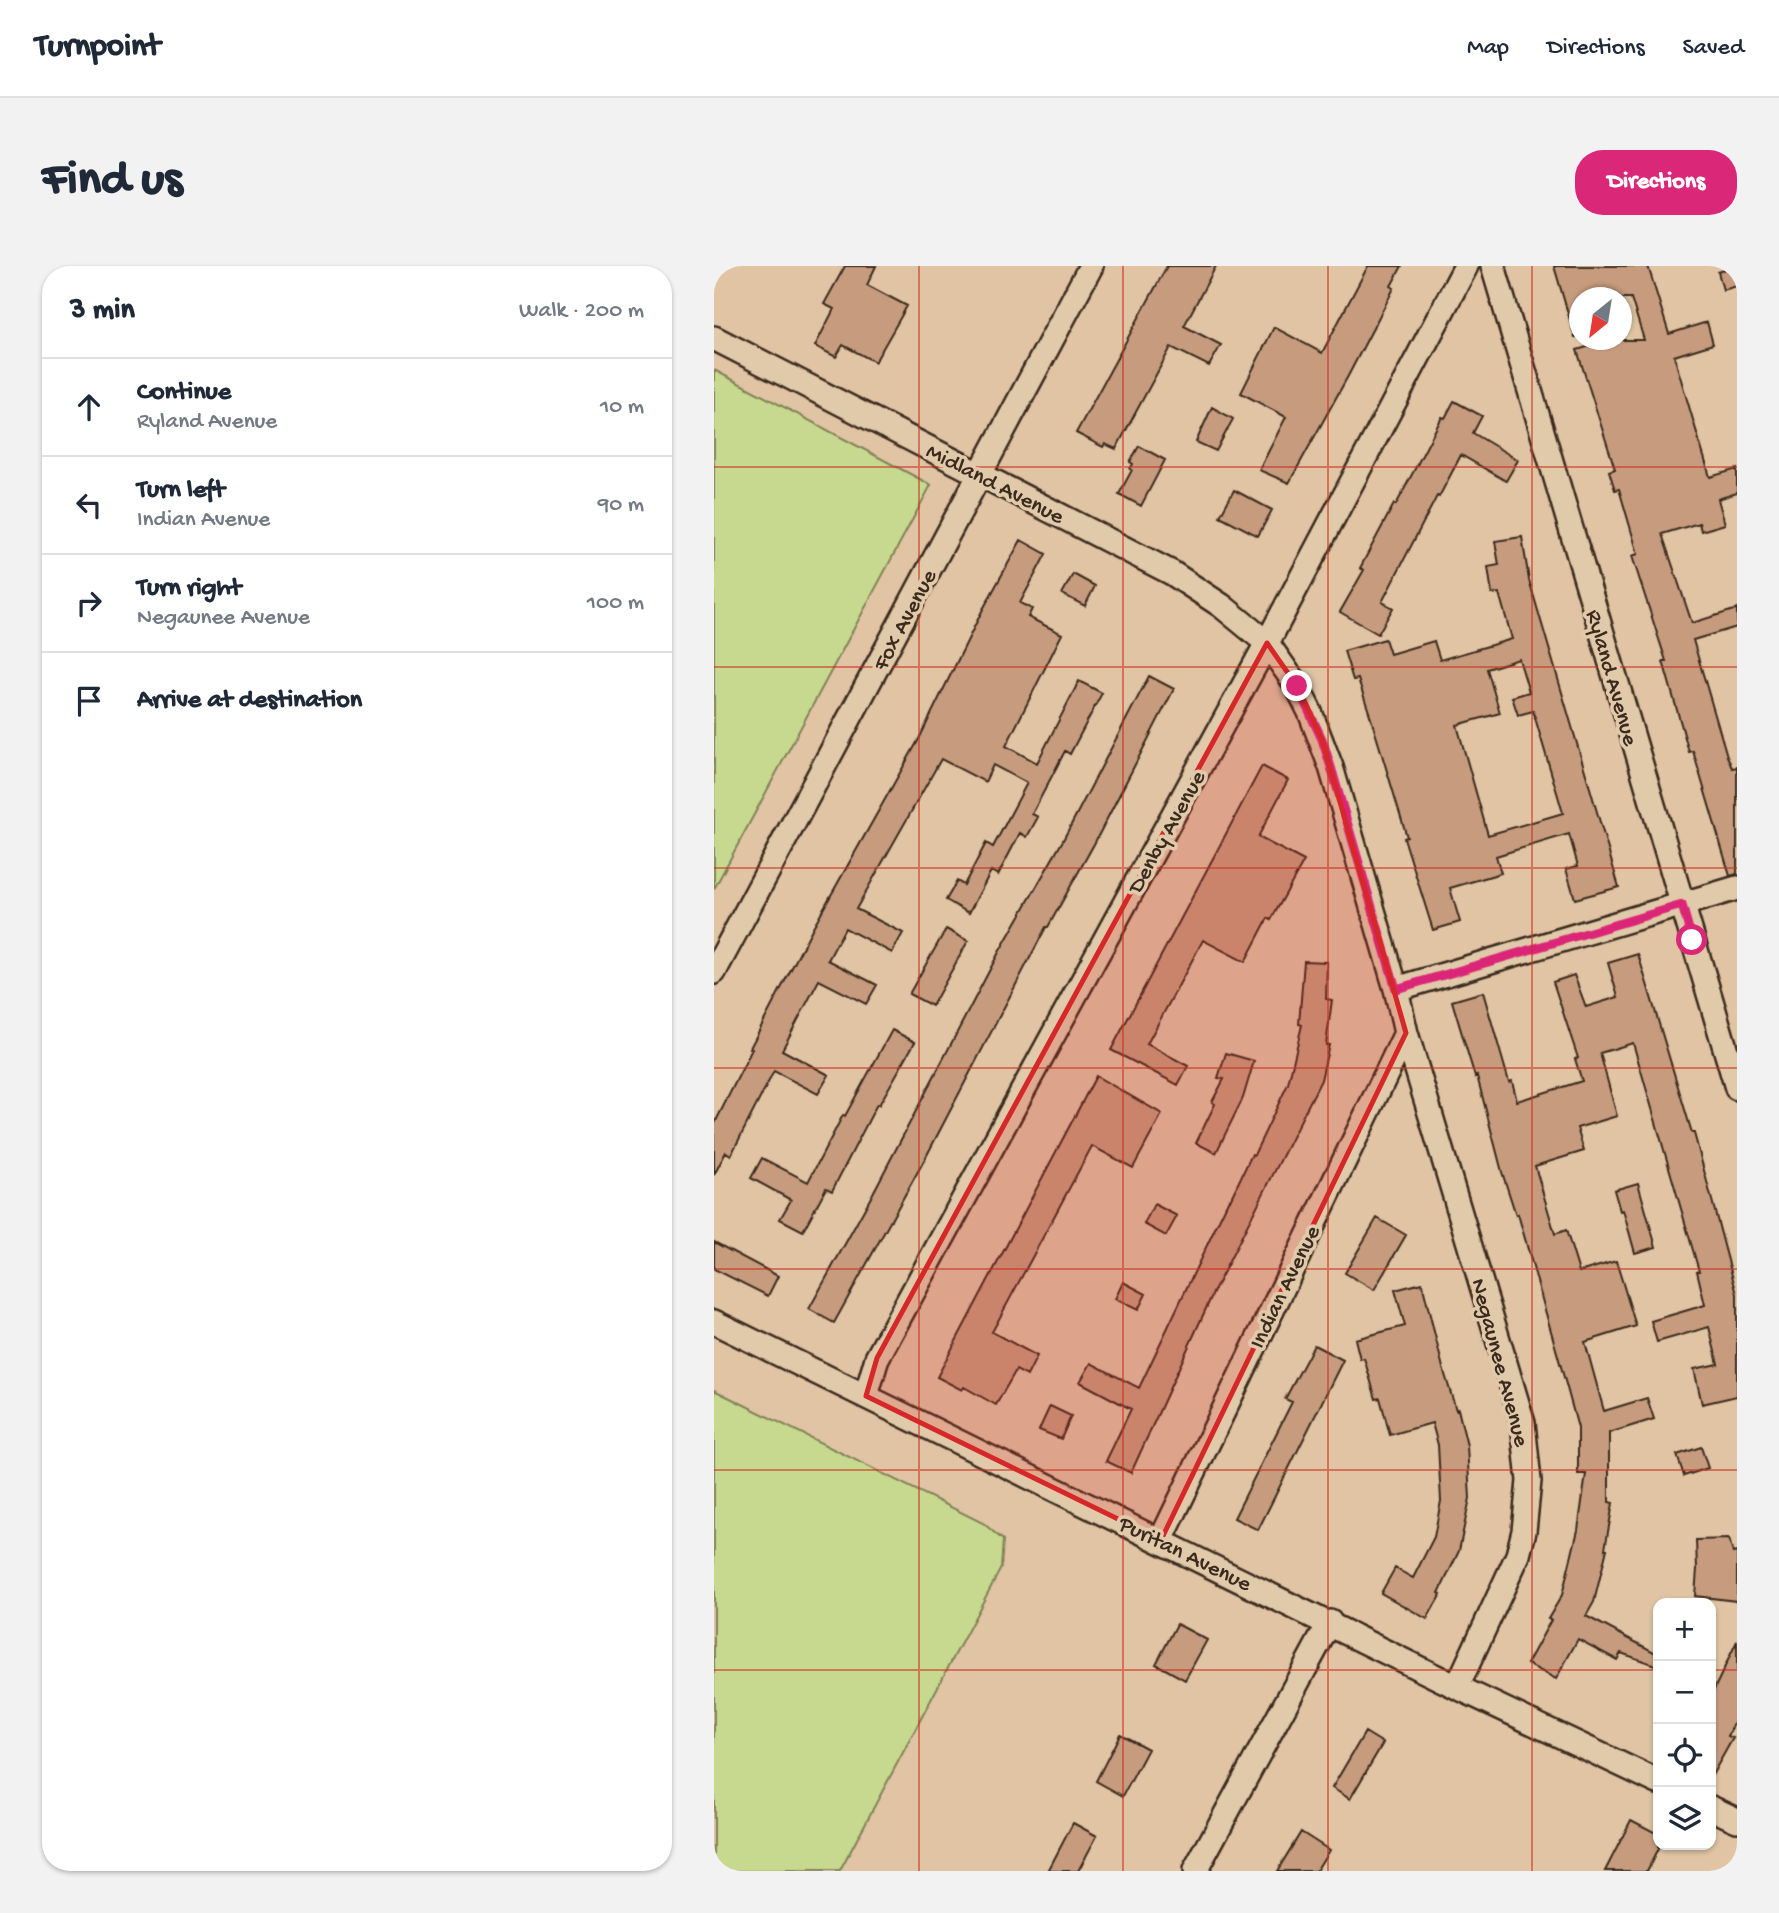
<!DOCTYPE html>
<html lang="en">
<head>
<meta charset="utf-8">
<style>
  body { margin:0; font-family:"Gochi Hand",sans-serif; background:#f2f2f3; color:#1f2937 }
  .controls { position:absolute; right:21px; bottom:21px; display:grid; overflow:hidden; border-radius:14px; box-shadow:0 2px 5px #0004 }
  .controls button { width:63px; height:63px; display:grid; place-items:center; padding:0; border:0; border-bottom:2px solid #e0e1e3; background:#fff; color:#1f2937; font:35px sans-serif }
  .compass { position:absolute; left:855px; top:21px; width:63px; height:63px; border-radius:50%; background:#fff; box-shadow:0 2px 5px #0004; rotate:210deg }
  .stop { position:absolute; width:21px; height:21px; margin:-16px; border:5px solid #db2777; border-radius:50%; background:#fff }
  .stop.end { background:#db2777; border-color:#fff; box-shadow:0 2px 7px #0008 }
  .list { margin:0; padding:0; list-style:none }
  h2 { display:flex; justify-content:space-between; align-items:center; height:91px; margin:0; padding:0 28px; font-size:30px }
  h2 small { font-size:23px; font-weight:400; color:#747a83 }
  .list li { display:grid; grid-template-columns:46px 1fr auto; gap:21px; align-items:center; box-sizing:border-box; height:98px; padding:0 28px; border-top:2px solid #e0e1e3 }
  .list b { display:block; font-size:26px; white-space:nowrap }
  .list p { margin:0; font-size:23px; white-space:nowrap; color:#747a83 }
  .list em { font-size:23px; font-style:normal; color:#747a83 }
  .icon { flex:none; width:38px; height:38px; fill:none; stroke:currentColor; stroke-width:2; stroke-linecap:round; stroke-linejoin:round }
  .map { position:relative; flex:none; width:1023px; height:1605px; overflow:hidden; border-radius:28px }
  header { display:flex; align-items:center; gap:42px; box-sizing:border-box; height:98px; padding:0 35px; background:#fff; border-bottom:2px solid #e0e1e3 }
  header strong { font-size:33px }
  nav { display:flex; gap:38px; margin-inline-start:auto; font-size:24px }
  .intro { display:flex; align-items:center; justify-content:space-between; box-sizing:border-box; height:168px; padding:0 42px }
  h1 { margin:0; font-size:49px }
  .button { padding:18px 32px; border-radius:28px; background:#db2777; color:#fff; font-size:24px; font-weight:700 }
  main { display:flex; gap:42px; padding:0 42px }
  aside { flex:1; background:#fff; border-radius:28px; box-shadow:0 2px 5px #0004 }
  .map>svg:first-child { display:block }
  .green { fill:#c7d98e; stroke:#818256; stroke-width:2 }
  .building { fill:#c79c7e; stroke:#3b2a1e; stroke-width:2; fill-rule:evenodd }
  .lines { fill:none; stroke-linecap:round; stroke-linejoin:round }
  .street-casing { stroke:#3b2a1e; stroke-width:28 }
  .street { stroke:#e1caaa; stroke-width:23 }
  .route { stroke:#db2777; stroke-width:9 }
  .marked { fill:#d62828; fill-opacity:0.2; stroke:#d62828; stroke-width:5; stroke-linejoin:round }
  .grid { fill:none; stroke:#c8321e; stroke-width:2; stroke-opacity:0.55 }
  .labels { text-anchor:middle; stroke-width:7; stroke-linejoin:round; paint-order:stroke }
  .street-label { font-size:23px; fill:#3b2a1e; stroke:#e1caaa }
</style>
</head>
<body>
<header>
<strong>Turnpoint</strong>
<nav><a>Map</a><a>Directions</a><a>Saved</a></nav>
</header>
<div class="intro"><h1>Find us</h1><a class="button">Directions</a></div>
<main>
<aside>
<h2>3 min<small>Walk · 200 m</small></h2>
<ul class="list">
<li><svg class="icon" aria-label="ahead" viewBox="0 0 24 24"><path d="M12 20V5M6 11l6-6 6 6"/></svg><div><b>Continue</b><p>Ryland Avenue</p></div><em>10 m</em></li>
<li><svg class="icon" aria-label="left" viewBox="0 0 24 24"><path d="M17 20v-9H6M10 6l-5 5 5 5"/></svg><div><b>Turn left</b><p>Indian Avenue</p></div><em>90 m</em></li>
<li><svg class="icon" aria-label="right" viewBox="0 0 24 24"><path d="M7 20v-9h11M14 6l5 5-5 5"/></svg><div><b>Turn right</b><p>Negaunee Avenue</p></div><em>100 m</em></li>
<li><svg class="icon" aria-label="arrive" viewBox="0 0 24 24"><path d="M6 21V4h12l-3 4 3 4H6"/></svg><div><b>Arrive at destination</b></div></li>
</ul>
</aside>
<div class="map">
<svg width="1023" height="1605" viewBox="0 0 1023 1605">
  <rect width="100%" height="100%" fill="#e0c4a4"/>
  <filter id="ink" filterUnits="userSpaceOnUse"><feTurbulence type="fractalNoise" baseFrequency=".0143" numOctaves="2"/><feDisplacementMap in="SourceGraphic" scale="14" xChannelSelector="R" yChannelSelector="G"/><feConvolveMatrix kernelMatrix="1 2 1 2 8 2 1 2 1" color-interpolation-filters="sRGB"/></filter>
  <g filter="url(#ink)">
    <path class="green" d="M0,104l217,115 -217,404z
      M0,1124l269,133 20,17 -2,28 -161,303h-126z"/>
    <path class="building" d="M131,0h31l-9,19 40,21 -32,56 -32,-17 -7,12 -21,-11 19,-37 -10,-5z
      M453,0h49l-32,60 37,19 -12,21 -38,-19 -55,102 -11,-5 -2,3 -27,-14z
      M654,0h34l-11,20 3,2 -46,88 -59,107 -30,-13 27,-53 -45,-24 33,-66 48,26z
      M840,0h94l21,68 38,-12 6,22 -39,12 36,121 27,-8v24l-19,6 7,25 -24,7 -2,-8 -37,11 30,89 45,-14v18l-44,13 34,116 5,12 5,-1v107l-7,2 -37,-125 -4,1 -26,-91h3l-34,-105 6,-2 -19,-65 -4,1 -6,-19 6,-2 -38,-119 34,-10h33l-13,-42h-52v39h-4z
      M1023,0v20l-14,4 -5,-18z
      M740,135l28,15 -9,17 45,27 -12,21 -45,-26 -22,42 -2,-1 -55,106 11,6 -15,26 -38,-22 24,-42 -4,-2 34,-64 2,1 46,-88 3,1z
      M498,141l21,12 -17,32 -20,-9z
      M425,180l26,14 -24,46 -22,-12 13,-24 -2,-1 3,-5 -3,-2z
      M520,224l38,20 -14,26 -38,-20z
      M808,271l7,43 90,307 -44,12 -9,-30 12,-3 -9,-32 -73,22 5,17 -51,15 10,34 -27,8 -29,-92 3,-1 -38,-125 -11,-33 -5,1 -9,-29 41,-12 5,15 44,-13 6,19 72,-21 -13,-46 -7,1 -4,-27 11,-2 -4,-24zM805,393l10,33 -17,5 6,18 15,-4 30,102 -75,22 -31,-110 43,-12 -13,-44z
      M307,274l25,14 -26,49 12,6 -4,8 34,17 -56,112 31,17 42,-82 23,12 -32,61 -5,-3 -33,63 6,3 -11,20 -7,-4 -22,42 -7,-4 -22,42 -23,-13 11,-19 7,4 22,-42 7,4 34,-64 -34,-18 -8,17 -44,-23 -85,150 47,24 -11,20 -47,-25 -17,32 49,25 -11,19 -47,-24 -37,70 47,25 -11,19 -44,-23 -43,84 -5,-3 -12,23v-50l38,-76 -2,-1 63,-121 106,-188 63,-128z
      M359,308l22,12 -10,20 -23,-12z
      M435,410l25,13 -80,155 -46,83h-2l-119,228 -93,168 -25,-14 62,-112 127,-243 64,-112z
      M548,500l26,14 -30,57 46,24 -33,59 -3,-2 -23,44 -42,-22 -56,104 41,22 -10,19 -67,-35z
      M232,663l22,12 -36,65 -23,-12z
      M924,688l54,179h2l43,161v102l-35,8 -8,-35 24,-5 -9,-37 -52,15 -6,-21 54,-16 -8,-34h2l-66,-228 -33,10 17,63 -40,12 7,23 -49,15 20,68 11,-4 13,42 37,-11 20,65 -51,16 19,69 43,-13 7,21 -45,14v69l4,1 -8,46h2l-13,53 -8,14 72,38v12l-37,-13 -4,7 -39,-21 -22,40 -29,-15 24,-44 -3,-1 14,-24 16,-65 8,-56h-8v-46l-11,-40 -49,-174 -2,1 -14,-43 -25,-96 -2,1 -23,-76 31,-9 26,90 3,-1 5,20 65,-20 -7,-22 3,-1 -25,-76 21,-7 12,32 32,-10 -10,-34z
      M590,695l23,1 -1,37 6,1 -6,45h3l-8,35 -107,211 -83,182 -25,-12 25,-52 -51,-27 11,-19 48,25 90,-189 1,1 22,-46 2,1 34,-71 14,-59 -3,-1z
      M178,764l23,12 -36,63 -2,-1 -45,87 -6,-3 -23,43 -23,-12 11,-19 -40,-22 11,-20 46,24 35,-67 2,1z
      M512,787l28,8 -11,37 -27,55 -20,-10 19,-39 -3,-2 12,-23 -6,-1z
      M382,810l66,38 -29,54 -41,-22 -100,186 45,24 -10,20 -11,-6 -20,35 -32,-18 -2,3 -25,-13z
      M924,917l18,64 -21,6 -12,-43 -3,1 -6,-21z
      M440,938l23,12 -11,20 -22,-12z
      M663,952l29,17 -32,55 -29,-17z
      M0,976l64,34 -10,20 -54,-27z
      M409,1016l23,12 -8,16 -23,-11z
      M708,1017l21,85 13,42 2,-1 9,37 3,52 -11,53 -20,42 2,1 -14,25 -46,-26 14,-25 18,10 21,-41 7,-36 -3,-56 -6,-22 -42,12 -10,-37 -4,1 -12,-41 -4,1 -5,-20 50,-13 -10,-36z
      M600,1079l29,15 -85,170 -24,-12 58,-116 -7,-3z
      M336,1140l21,10 -10,23 -22,-9z
      M987,1181l7,21 -24,8 -7,-21z
      M1015,1273l4,14 4,-1v49l-42,-5 2,-27 -1,-29z
      M463,1358l30,16 -22,40 -29,-16z
      M1023,1375v76l-9,19 5,2 -22,39v-81z
      M651,1466l18,11 -33,56 -18,-11z
      M406,1468l28,15 -25,47 -27,-15z
      M917,1554l27,14v15l-11,22h-42z
      M359,1557l24,13 -19,35h-30z
      M587,1566l28,18 -13,21h-39z"/>
    <g class="lines">
      <g class="street-casing">
        <path id="street" d="M779,0l244,822
          M0,72l458,235 50,33 45,37 30,43 13,26 21,55 65,222 10,44 117,390 6,58 -5,50 -6,24 -61,132
          M0,706l377,-706
          M682,723l341,-101
          M0,1056l743,365 201,95
          M152,1130l11,-38 390,-715 199,-377
          M447,1274l245,-507
          M997,1542l26,12
          M481,1605l135,-249"/>
      </g>
      <use href="#street" class="street"/>
    </g>
  </g>
  <g class="lines" filter="url(#ink)">
    <path class="route" d="M583,420l25,53 9,28 65,222 286,-84 10,35"/>
  </g>
  <path class="marked" d="M553,377l30,43 25,53 84,294 -245,507 -295,-144 11,-38z"/>
  <path class="grid" d="M205,0v1605M409,0v1605M614,0v1605M818,0v1605M0,201h1023M0,401h1023M0,602h1023M0,802h1023M0,1003h1023M0,1204h1023M0,1404h944M997,1404h26"/>
  <g class="labels">
    <g class="street-label">
      <text transform="translate(282 216) rotate(27)" y="8">Midland Avenue</text>
      <text transform="translate(189 353) rotate(-62)" y="8">Fox Avenue</text>
      <text transform="translate(900 411) rotate(74)" y="8">Ryland Avenue</text>
      <text transform="translate(451 565) rotate(-61)" y="8">Denby Avenue</text>
      <text transform="translate(569 1020) rotate(-64)" y="8">Indian Avenue</text>
      <text transform="translate(788 1096) rotate(75)" y="8">Negaunee Avenue</text>
      <text transform="translate(472 1286) rotate(26)" y="8">Puritan Avenue</text>
    </g>
  </g>
</svg>
<div class="controls">
<button>+</button>
<button>−</button>
<button><svg class="icon" aria-label="locate" viewBox="0 0 24 24"><circle cx="12" cy="12" r="6"/><path d="M12 2v4M12 18v4M2 12h4M18 12h4"/></svg></button>
<button><svg class="icon" aria-label="layers" viewBox="0 0 24 24"><path d="M12 4l9 5-9 5-9-5zM3 14l9 5 9-5"/></svg></button>
</div>
<svg class="compass" viewBox="-18 -18 36 36"><path d="M0-13l5 13h-10z" fill="#e53935"/><path d="M0 13l5-13h-10z" fill="#747a83"/></svg>
<div class="stop" style="left:978px;top:674px"></div>
<div class="stop end" style="left:583px;top:420px"></div>
</div>
</main>
</body>
</html>
